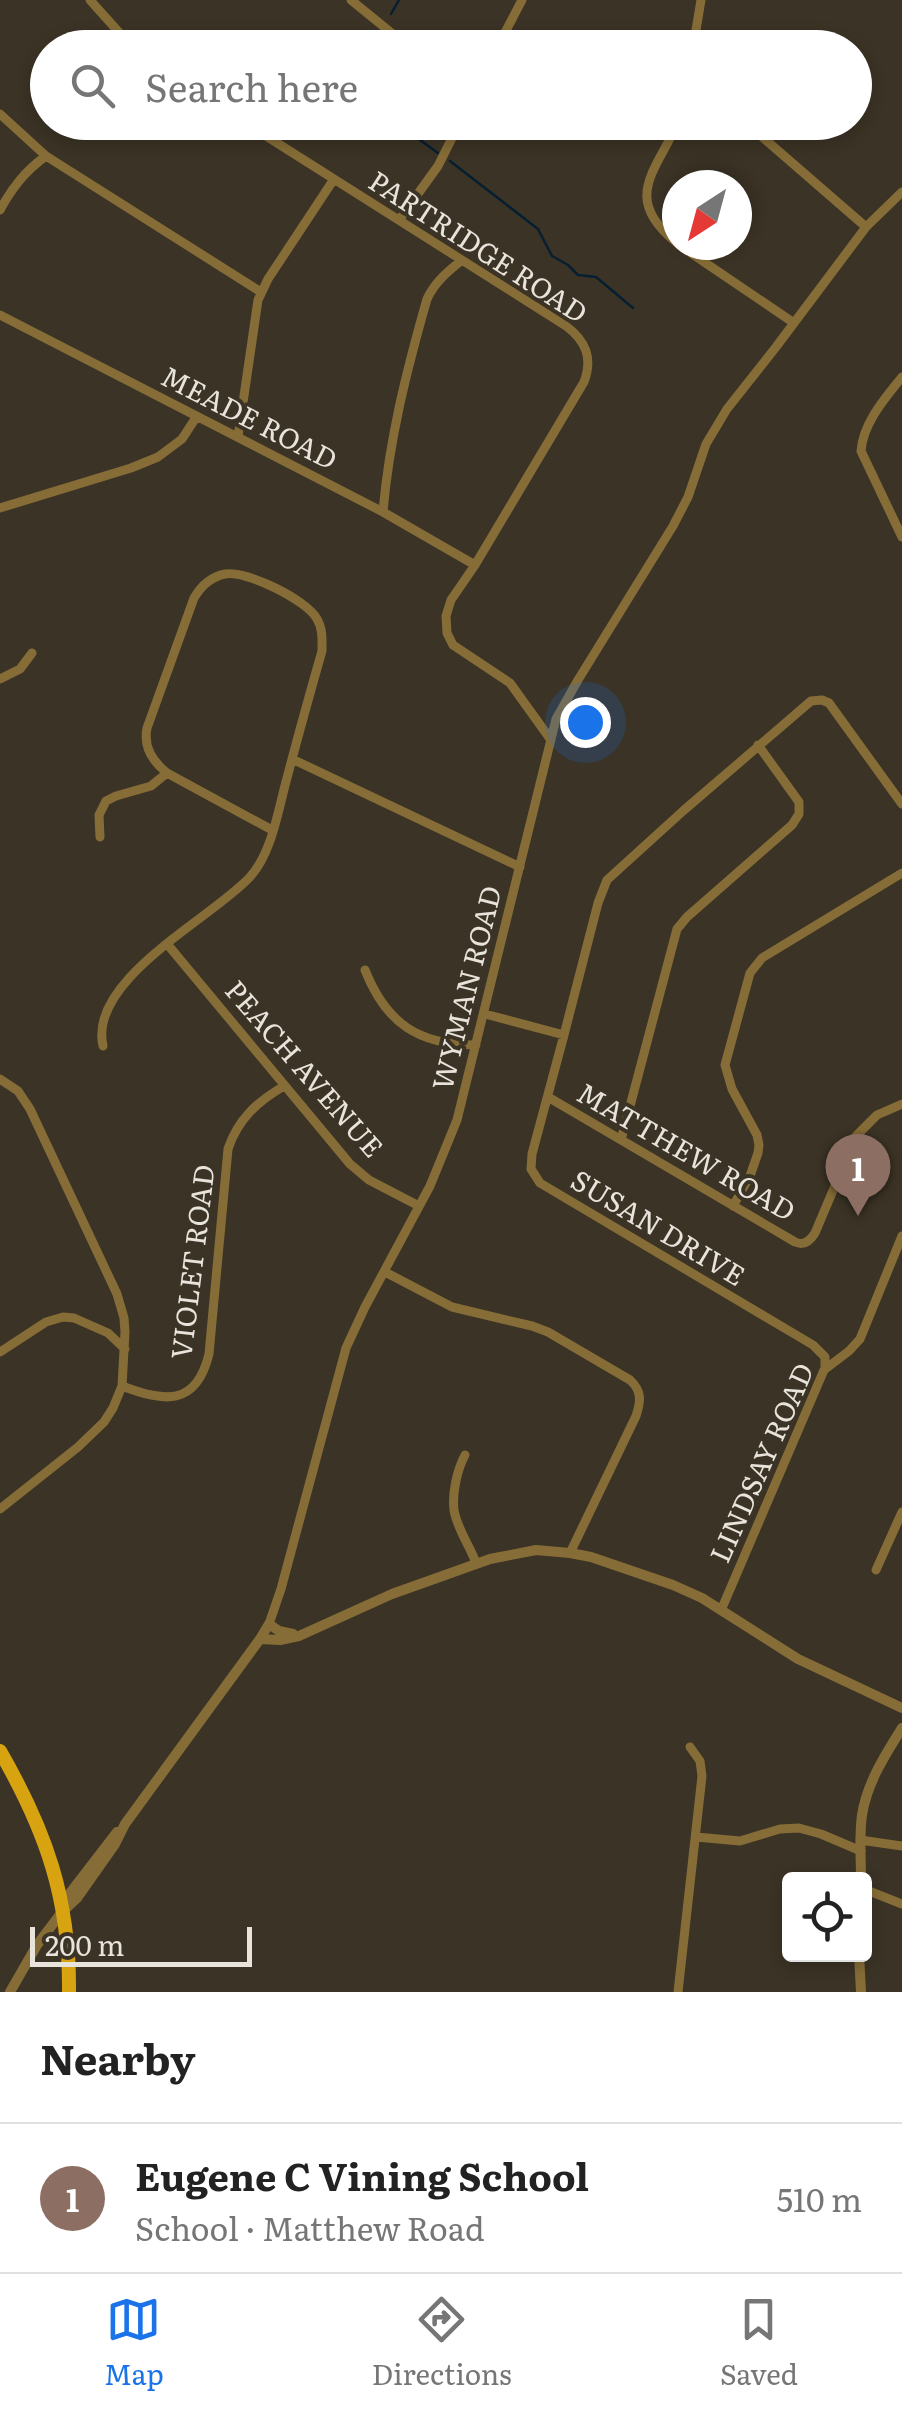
<!DOCTYPE html>
<html lang="en">
<head>
<meta charset="utf-8">
<style>
  body { margin:0; font-family:Literata,serif; background:#f6f6f6; color:#222 }
  .controls { position:absolute; right:30px; bottom:30px; display:grid; overflow:hidden; border-radius:10px; box-shadow:0 5px 15px #0003 }
  .controls button { width:90px; height:90px; display:grid; place-items:center; padding:0; border:0; border-bottom:2px solid #e0e0e0; background:#fff; color:#222; font:50px sans-serif }
  .compass { position:absolute; left:662px; top:170px; width:90px; height:90px; border-radius:50%; background:#fff; box-shadow:0 5px 15px #0003; rotate:216deg }
  .scale { position:absolute; left:30px; bottom:25px; width:222px; box-sizing:border-box; padding-left:10px; border:5px solid #e8e3db; border-top:0; font-size:28px; line-height:35px; white-space:nowrap; color:#e8e3db; -webkit-text-stroke:8px #3b3325; paint-order:stroke }
  .you { position:absolute; left:585px; top:722px; width:35px; height:35px; margin:-25px; border:8px solid #fff; border-radius:50%; background:#1a73e8; box-shadow:0 0 0 15px #1a73e833 }
  .badge { display:grid; place-items:center; width:65px; height:65px; border-radius:50%; background:#1a73e8; color:#fff; font-size:32px; font-weight:700 }
  .pin { position:absolute; translate:-50% -82px; filter:drop-shadow(0 2px 5px #0008) }
  .pin::after { content:''; position:absolute; top:52px; width:35px; height:30px; background:inherit; clip-path:polygon(0 0,100% 0,50% 100%) }
  .list { margin:0; padding:0; list-style:none }
  h2 { display:flex; justify-content:space-between; align-items:center; height:130px; margin:0; padding:0 40px; font-size:42px }
  h2 small { font-size:32px; font-weight:400; color:#767676 }
  .list li { display:grid; grid-template-columns:65px 1fr auto; gap:30px; align-items:center; box-sizing:border-box; height:150px; padding:0 40px; border-top:2px solid #e0e0e0 }
  .list b { display:block; font-size:38px; white-space:nowrap }
  .list p { margin:0; font-size:32px; white-space:nowrap; color:#767676 }
  .list em { font-size:32px; font-style:normal; color:#767676 }
  .icon { flex:none; width:55px; height:55px; fill:none; stroke:currentColor; stroke-width:2; stroke-linecap:round; stroke-linejoin:round }
  .map { position:relative; flex:none; width:902px; height:1992px; overflow:hidden }
  .search { position:absolute; background:#fff; box-shadow:0 5px 15px #0003; left:30px; right:30px; top:30px; height:110px; display:flex; align-items:center; gap:25px; box-sizing:border-box; padding:0 35px; border-radius:55px; color:#767676; font-size:38px }
  .sheet { height:280px; background:#fff }
  nav { display:flex; justify-content:space-around; align-items:center; box-sizing:border-box; height:140px; border-top:2px solid #e0e0e0; background:#fff; font-size:28px; color:#767676 }
  nav a { display:grid; justify-items:center; gap:5px }
  nav .on { color:#1a73e8 }
  .map>svg:first-child { display:block }
  .lines { fill:none; stroke-linecap:round; stroke-linejoin:round }
  .stream { stroke:#061f31; stroke-width:2.5 }
  .minor { stroke:#866d37; stroke-width:9 }
  .tertiary { stroke:#866d37; stroke-width:10 }
  .primary { stroke:#d7a311; stroke-width:14 }
  .labels { text-anchor:middle; stroke-width:8; stroke-linejoin:round; paint-order:stroke }
  .street-label { font-size:28px; fill:#e8e3db; stroke:#3b3325 }
</style>
</head>
<body>
<div class="map">
<svg width="902" height="1992" viewBox="0 0 902 1992">
  <rect width="100%" height="100%" fill="#3b3325"/>
  <g class="lines">
    <path class="stream" d="M391,14l8,-14
      M377,48l3,-8
      M395,122l43,31
      M450,161l88,68 14,27 16,9 10,10 18,2 37,31"/>
    <path class="minor" d="M90,0l43,48
      M351,0l59,48
      M497,48l25,-48
      M693,48l8,-48
      M0,114l46,42 215,136
      M244,122l322,204c20,15 27,32 18,56l-109,183 -24,35 -5,16 1,17 6,12 57,38 41,57
      M745,122l121,105
      M0,210c12,-22 25,-39 46,-54
      M399,220l39,-54 22,-44
      M677,243c-56,-45 -21,-71 1,-121
      M679,245l115,78
      M0,315l383,197 92,53
      M902,377c-17,21 -39,46 -41,74l41,86
      M238,437l20,-137 10,-21 66,-100
      M0,508l131,-40 27,-11 24,-18 15,-23
      M383,512c6,-72 24,-143 44,-213 8,-17 20,-27 35,-39
      M0,679l20,-10 12,-16
      M292,759l228,108
      M100,837l-1,-22 7,-14 10,-5 35,-10 16,-13
      M168,945l182,219 19,16 50,26
      M365,970c21,53 53,75 111,75
      M485,1014l79,21 34,-132 9,-23 76,-69 128,-110 11,-1 7,3 73,101
      M564,1035l-32,119 -1,15 9,14 273,162 12,12v10
      M103,1046c-15,-66 106,-126 146,-168 23,-24 29,-68 38,-100 11,-42 23,-85 35,-127 0,-11 1,-22 -5,-32 -10,-19 -71,-49 -92,-45 -15,3 -24,12 -31,24l-47,130c-4,19 5,33 20,45l105,57
      M0,1079l18,12 12,18 87,185 7,24 1,14 -3,54 -9,22 -9,14 -26,25 -78,62
      M548,1097l247,145c9,4 15,-1 20,-9l41,-97 21,-21 25,-11
      M621,1140l56,-211 10,-12 105,-92 7,-11v-12l-41,-57
      M733,1206l17,-30 8,-23 1,-8 -2,-10 -25,-46 -7,-24 25,-92 12,-15 140,-85
      M385,1272l67,35 80,19 16,6 82,48c12,11 11,21 6,36l-66,137
      M0,1352l46,-30 17,-5 11,1 34,15 17,16
      M122,1386c42,16 74,21 87,-32l19,-205c10,-30 29,-47 56,-63
      M465,1455c-8,15 -13,38 -11,55 3,19 16,36 22,53
      M876,1570l26,-58
      M722,1608l102,-238 25,-19 11,-12 42,-103
      M269,1624l12,-35 65,-241 19,-41 65,-121 27,-66 99,-401 22,-39 95,-154 15,-29 18,-53 21,-35 49,-62 90,-120 36,-35
      M696,1837l44,4 40,-12 19,-1 22,6 40,17
      M860,1840l42,6
      M864,1889l38,15
      M678,1992l24,-216 -2,-15 -10,-14"/>
    <path class="tertiary" d="M260,1639l20,1 19,-4 93,-42 98,-35 46,-9 34,3 21,4 82,28 29,13 96,61 104,49
      M861,1880c0,-22 -2,-44 1,-65 5,-32 23,-60 40,-87
      M64,1907l6,-14 47,-61
      M859,1954l2,38
      M10,1992l27,-47 25,-33 15,-14 38,-54 10,-20 135,-185 9,-15 10,7 14,3"/>
    <path class="primary" d="M0,1751c46,80 70,148 69,241"/>
  </g>
  <g class="labels">
    <g class="street-label">
      <text transform="translate(478 247) rotate(33)" y="10">PARTRIDGE ROAD</text>
      <text transform="translate(249 418) rotate(27)" y="10">MEADE ROAD</text>
      <text transform="translate(467 988) rotate(-76)" y="10">WYMAN ROAD</text>
      <text transform="translate(304 1069) rotate(49)" y="10">PEACH AVENUE</text>
      <text transform="translate(686 1152) rotate(30)" y="10">MATTHEW ROAD</text>
      <text transform="translate(658 1228) rotate(31)" y="10">SUSAN DRIVE</text>
      <text transform="translate(193 1262) rotate(-83)" y="10">VIOLET ROAD</text>
      <text transform="translate(762 1463) rotate(-66)" y="10">LINDSAY ROAD</text>
    </g>
  </g>
</svg>
<div class="controls">
<button><svg class="icon" aria-label="locate" viewBox="0 0 24 24"><circle cx="12" cy="12" r="6"/><path d="M12 2v4M12 18v4M2 12h4M18 12h4"/></svg></button>
</div>
<svg class="compass" viewBox="-18 -18 36 36"><path d="M0-13l5 13h-10z" fill="#e53935"/><path d="M0 13l5-13h-10z" fill="#767676"/></svg>
<div class="scale">200 m</div>
<div class="you"></div>
<div class="pin badge" style="left:858px;top:1216px;background:#8d6e63">1</div>
<div class="search"><svg class="icon" aria-label="search" viewBox="0 0 24 24"><circle cx="10" cy="10" r="6"/><path d="M15 15l6 6"/></svg>Search here</div>
</div>
<section class="sheet">
<h2>Nearby<small></small></h2>
<ul class="list">
<li><span class="badge" style="background:#8d6e63">1</span><div><b>Eugene C Vining School</b><p>School · Matthew Road</p></div><em>510 m</em></li>
</ul>
</section>
<nav>
<a class="on"><svg class="icon" aria-label="map" viewBox="0 0 24 24"><path d="M3 6l6-2 6 2 6-2v14l-6 2-6-2-6 2zM9 4v14M15 6v14"/></svg>Map</a>
<a><svg class="icon" aria-label="directions" viewBox="0 0 24 24"><path d="M12 3l9 9-9 9-9-9zM9 14v-3h6M13 9l2 2-2 2"/></svg>Directions</a>
<a><svg class="icon" aria-label="saved" viewBox="0 0 24 24"><path d="M7 4h10v16l-5-4-5 4z"/></svg>Saved</a>
</nav>
</body>
</html>
